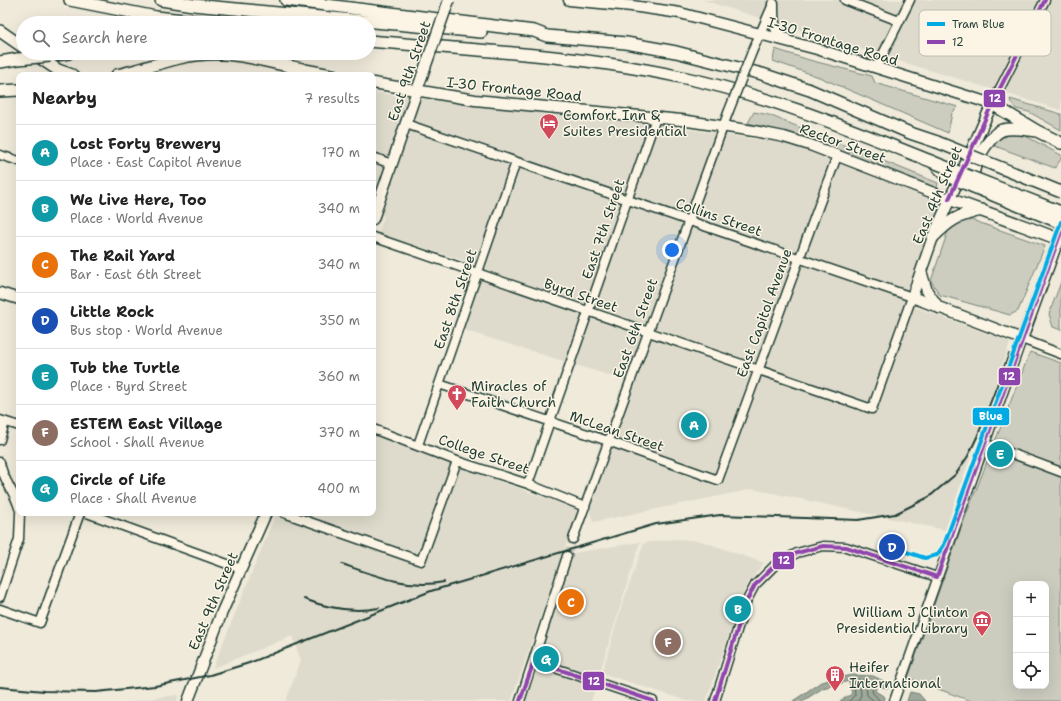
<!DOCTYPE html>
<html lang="en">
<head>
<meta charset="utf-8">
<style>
  body { margin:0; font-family:"Shantell Sans",sans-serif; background:#f2f2f2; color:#222 }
  .controls { position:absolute; right:12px; bottom:12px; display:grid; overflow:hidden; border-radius:8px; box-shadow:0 4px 16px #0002 }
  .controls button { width:36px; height:36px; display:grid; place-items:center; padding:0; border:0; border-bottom:1px solid #e0e0e0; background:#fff; color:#222; font:20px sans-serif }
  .you { position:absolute; left:672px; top:250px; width:14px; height:14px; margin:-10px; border:3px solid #fff; border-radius:50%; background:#1a73e8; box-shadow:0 0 0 6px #1a73e833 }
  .badge { display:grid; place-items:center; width:26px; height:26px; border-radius:50%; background:#d1495b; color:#fff; font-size:13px; font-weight:700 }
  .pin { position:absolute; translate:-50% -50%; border:2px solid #fff; box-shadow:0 1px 4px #0006 }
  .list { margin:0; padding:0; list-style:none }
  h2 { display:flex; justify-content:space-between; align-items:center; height:52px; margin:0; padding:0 16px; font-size:17px }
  h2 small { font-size:13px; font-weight:400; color:#767676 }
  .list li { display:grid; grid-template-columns:26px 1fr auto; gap:12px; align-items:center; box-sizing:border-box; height:56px; padding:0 16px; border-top:1px solid #e0e0e0 }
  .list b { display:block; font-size:15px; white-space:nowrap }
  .list p { margin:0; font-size:13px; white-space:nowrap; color:#767676 }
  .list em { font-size:13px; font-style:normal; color:#767676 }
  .icon { flex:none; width:22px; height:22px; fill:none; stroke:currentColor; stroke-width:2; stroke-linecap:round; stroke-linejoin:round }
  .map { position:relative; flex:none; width:1061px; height:701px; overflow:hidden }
  .search { position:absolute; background:#fff; box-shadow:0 4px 16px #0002; left:16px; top:16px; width:360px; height:44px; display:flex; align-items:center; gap:10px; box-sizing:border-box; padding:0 14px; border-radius:22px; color:#767676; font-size:15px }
  .panel { position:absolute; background:#fff; box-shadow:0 4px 16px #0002; left:16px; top:72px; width:360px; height:444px; border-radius:8px }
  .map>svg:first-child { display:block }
  .built { fill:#dedbcc }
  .green { fill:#cccdbf; stroke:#76857a; fill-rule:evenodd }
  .water { fill:#9fa89a; stroke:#6c7d71 }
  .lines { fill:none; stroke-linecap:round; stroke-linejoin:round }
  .shore { stroke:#52685d; stroke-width:1 }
  .minor-tunnel { stroke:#c5c7b9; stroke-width:8; stroke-dasharray:8 4; stroke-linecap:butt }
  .minor-casing { stroke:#1f3d34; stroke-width:11 }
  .major-casing { stroke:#1f3d34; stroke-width:13 }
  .highway-casing { stroke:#1f3d34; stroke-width:14 }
  .minor { stroke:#fcf5e5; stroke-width:8 }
  .major { stroke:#fcf5e5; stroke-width:10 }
  .highway { stroke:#fcf5e5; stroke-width:11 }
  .rail { stroke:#1f3d34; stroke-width:2 }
  .minor-bridge-casing { stroke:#1f3d34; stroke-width:11; stroke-linecap:butt }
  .major-bridge-casing { stroke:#1f3d34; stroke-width:13; stroke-linecap:butt }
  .highway-bridge-casing { stroke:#1f3d34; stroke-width:14; stroke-linecap:butt }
  .minor-bridge { stroke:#fcf5e5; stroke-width:8 }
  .major-bridge { stroke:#fcf5e5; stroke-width:10 }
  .highway-bridge { stroke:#fcf5e5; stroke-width:11 }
  .bus-1-casing { stroke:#fcf5e5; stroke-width:7 }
  .bus-1 { stroke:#8e44ad; stroke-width:4 }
  .tram-1-casing { stroke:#fcf5e5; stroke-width:7 }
  .tram-1 { stroke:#00aae4; stroke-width:4 }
  .labels { text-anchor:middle; stroke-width:3; stroke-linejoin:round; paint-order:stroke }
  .street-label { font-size:14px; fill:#1f3d34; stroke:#fcf5e5 }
  .poi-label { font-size:14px; fill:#1f3d34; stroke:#fcf5e5; text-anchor:start }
  .key { fill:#fcf5e5; stroke:#babeb0; stroke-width:1 }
  .key-label { font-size:11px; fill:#1f3d34 }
  .line-badge { stroke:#fcf5e5; stroke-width:1.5 }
  .badge-label { font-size:11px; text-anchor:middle; font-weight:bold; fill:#fff }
</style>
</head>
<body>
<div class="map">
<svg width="1061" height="701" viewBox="0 0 1061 701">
  <rect width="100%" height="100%" fill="#efeada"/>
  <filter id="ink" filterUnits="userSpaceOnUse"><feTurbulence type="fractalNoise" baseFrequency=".025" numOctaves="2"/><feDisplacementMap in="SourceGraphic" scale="8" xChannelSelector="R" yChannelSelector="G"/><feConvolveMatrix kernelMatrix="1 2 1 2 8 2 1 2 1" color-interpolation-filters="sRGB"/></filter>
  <g filter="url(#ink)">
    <path class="built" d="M703,0h358v110l-264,-80z
      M373,92l26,4 245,27 145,21 153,60 -38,99 106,39 -65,188 -192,-41 -160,33 -9,-33 40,-109 -160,-50 21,-63 -106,-33 5,-18 -11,-4z
      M373,435l205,75 -67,191h-225l15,-41 -9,-24 -79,32 63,-155h97z
      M675,539l26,2 63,22 -18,23 -40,115h-19l-85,-28 18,-62 24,-68z
      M640,542l-49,159h-67l49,-148z
      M178,695l-1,6h-46l10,-1z"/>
    <path class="green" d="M775,49l34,11 63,16 3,7 83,24 -6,6 -4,20 -129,-56 -46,-16z
      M1010,99l51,15v16l-32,-18 -13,-3 -5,-6z
      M754,112l15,3 169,68 -1,5c-62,-24 -123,-50 -189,-65z
      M1018,132l43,23v4l-6,9 -63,-23 1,-4z
      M972,220l73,26 -27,65 -8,4 -70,-20 -9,-14 17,-50 8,-7z
      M1061,282v48l-8,-3 -4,-13z
      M1030,352l31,11v338h-90l-63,-23 52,-147zM1016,584h30v102h-30z"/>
    <path class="water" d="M852,675l21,1 17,8 -2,4 -11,-2 -2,5 10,6 -1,4h-44l12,-7 -3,-13 -26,7 -20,13h-10l28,-19z
      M910,692l9,2 6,7h-18z"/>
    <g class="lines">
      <path class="shore" d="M849,701l6,-6 -1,-14 2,-2 18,2 -2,11 8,9
        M858,701l3,-6 -1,-9 2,-2 4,1 1,10 7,6"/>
      <path class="minor-tunnel" d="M567,556l6,-17"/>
      <g class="minor-casing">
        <path id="minor" d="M845,0l54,21
          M752,52l21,-48
          M876,68l34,-68
          M992,104l53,-104
          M0,155l19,6
          M373,157l18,7
          M373,237l499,172 40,-112 -506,-173
          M439,384l169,57 110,39 119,-324
          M0,420l19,6
          M373,429l84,32 71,23 57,23
          M0,440l5,-18
          M986,444l75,28
          M418,445l98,-283
          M0,462c2,17 15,30 19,46
          M528,484l128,-366
          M87,513l154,56
          M284,513l137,48 36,-100
          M573,539l155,-426
          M0,597l19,-58 1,-26
          M0,609l40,14 40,-110
          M534,661l119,40
          M520,701l47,-145
          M715,701l31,-99 9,-17 20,-20 22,-12 26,-7 23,1 91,30
          M894,701l128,-362 39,15"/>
      </g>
      <g class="major-casing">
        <path id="major" d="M569,0l63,6 48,7 137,36 175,55 -59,133 -21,60 110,42 39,-107
          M773,4c0,15 -1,26 13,35
          M302,69l32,6
          M373,83l102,17 206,20 73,11 30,6 26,8 139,54
          M373,219l49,-143
          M921,271l6,20 12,17
          M0,293l19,6
          M188,701l34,-89 44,-99"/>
      </g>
      <g class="highway-casing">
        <path id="highway" d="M70,0l86,17 56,6
          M161,0l32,5 288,27
          M286,0l248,31 13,5 79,7 50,9 86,22 48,16 100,43 27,9
          M0,31l23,16
          M369,41c104,9 210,14 312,36 87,18 169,52 252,85l14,14
          M34,54l24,16 14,5
          M50,56l19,-3
          M0,62l18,-3
          M117,75c30,-6 60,-20 90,-21 32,-2 64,9 95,15
          M0,91l19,-1
          M992,104l45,27 24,12
          M977,185c-13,-11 12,-50 25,-55 11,-3 24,0 35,1
          M949,199l83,30
          M933,237c17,-17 25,-22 49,-27"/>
      </g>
      <use href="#minor" class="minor"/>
      <use href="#major" class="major"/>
      <use href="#highway" class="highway"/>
      <path class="rail" d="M342,564c34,12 66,25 102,18
        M304,599c23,9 49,14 75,9
        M0,687l44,4 52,1 59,-6 55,-11 39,-12 182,-72 225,-67 64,-9 138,5 37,-6 34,-17 27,-23 12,-18 10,-21 31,-81"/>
      <g class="minor-bridge-casing">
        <path id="minor-bridge" d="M728,113l24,-61"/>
      </g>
      <g class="major-bridge-casing">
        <path id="major-bridge" d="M422,76l27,-76"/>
      </g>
      <g class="highway-bridge-casing">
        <path id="highway-bridge" d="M18,59l32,-3
          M937,142l124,50
          M933,162l128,50
          M947,176l114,47
          M1032,229l29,11"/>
      </g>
      <use href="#minor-bridge" class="minor-bridge"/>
      <use href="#major-bridge" class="major-bridge"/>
      <use href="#highway-bridge" class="highway-bridge"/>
      <g class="bus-1-casing">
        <path id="bus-1" d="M949,199l43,-95 53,-104
          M937,577l124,-345
          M534,661l119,40
          M520,701l14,-40
          M715,701l31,-99 9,-17 20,-20 22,-12 26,-7 23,1 91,30"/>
      </g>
      <use href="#bus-1" class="bus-1"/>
      <g class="tram-1-casing">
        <path id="tram-1" d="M882,544l43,14 12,-3 7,-10 117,-323"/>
      </g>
      <use href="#tram-1" class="tram-1"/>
    </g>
  </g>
  <defs>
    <g id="hotel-pin" transform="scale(1)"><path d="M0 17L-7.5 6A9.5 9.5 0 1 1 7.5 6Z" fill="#d1495b" stroke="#fcf5e5"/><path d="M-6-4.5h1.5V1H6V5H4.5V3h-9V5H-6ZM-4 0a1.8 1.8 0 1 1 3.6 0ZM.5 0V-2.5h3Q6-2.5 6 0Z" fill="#fff"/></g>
    <g id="church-pin" transform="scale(1)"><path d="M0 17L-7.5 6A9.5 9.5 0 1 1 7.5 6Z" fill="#d1495b" stroke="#fcf5e5"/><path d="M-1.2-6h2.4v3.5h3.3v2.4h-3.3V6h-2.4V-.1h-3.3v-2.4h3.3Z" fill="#fff"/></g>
    <g id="museum-pin" transform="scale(1)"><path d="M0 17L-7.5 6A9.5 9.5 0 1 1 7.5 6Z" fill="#d1495b" stroke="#fcf5e5"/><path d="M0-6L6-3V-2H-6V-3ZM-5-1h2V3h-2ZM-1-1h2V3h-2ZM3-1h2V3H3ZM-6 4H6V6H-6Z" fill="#fff"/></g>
    <g id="building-pin" transform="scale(1)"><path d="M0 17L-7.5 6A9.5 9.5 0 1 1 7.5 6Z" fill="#d1495b" stroke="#fcf5e5"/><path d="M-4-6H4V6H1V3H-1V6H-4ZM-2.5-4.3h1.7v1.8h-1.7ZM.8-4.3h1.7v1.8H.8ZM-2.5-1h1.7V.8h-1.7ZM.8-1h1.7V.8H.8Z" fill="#fff"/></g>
  </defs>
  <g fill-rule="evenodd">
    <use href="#hotel-pin" x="549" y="123"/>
    <use href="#church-pin" x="457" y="394"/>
    <use href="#museum-pin" x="982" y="620"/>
    <use href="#building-pin" x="835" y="675"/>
  </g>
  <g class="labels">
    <g class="street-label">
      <text transform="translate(833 41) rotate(17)" y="5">I-30 Frontage Road</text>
      <text transform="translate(409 71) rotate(-71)" y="5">East 9th Street</text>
      <text transform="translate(514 89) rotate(6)" y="5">I-30 Frontage Road</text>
      <text transform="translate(843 143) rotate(20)" y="5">Rector Street</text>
      <text transform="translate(937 195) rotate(-67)" y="5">East 4th Street</text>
      <text transform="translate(719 217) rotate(19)" y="5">Collins Street</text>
      <text transform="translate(603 229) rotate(-71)" y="5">East 7th Street</text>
      <text transform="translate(581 295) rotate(19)" y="5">Byrd Street</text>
      <text transform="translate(455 299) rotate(-71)" y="5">East 8th Street</text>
      <text transform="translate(764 313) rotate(-70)" y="5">East Capitol Avenue</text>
      <text transform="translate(635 328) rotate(-70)" y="5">East 6th Street</text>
      <text transform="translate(617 431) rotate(19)" y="5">McLean Street</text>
      <text transform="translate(484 454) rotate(19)" y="5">College Street</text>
      <text transform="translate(213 601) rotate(-67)" y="5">East 9th Street</text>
    </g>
    <g class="poi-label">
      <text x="563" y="120">Comfort Inn &amp;<tspan x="563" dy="16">Suites Presidential</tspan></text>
      <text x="471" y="391">Miracles of<tspan x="471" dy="16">Faith Church</tspan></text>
      <text x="968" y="617" text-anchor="end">William J Clinton<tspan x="968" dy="16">Presidential Library</tspan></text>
      <text x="849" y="672">Heifer<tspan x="849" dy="16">International</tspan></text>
    </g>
  </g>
  <rect x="919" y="10" width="132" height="46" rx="6" class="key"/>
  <rect x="927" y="22" width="18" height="4" fill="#00aae4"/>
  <rect x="927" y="40" width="18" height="4" fill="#8e44ad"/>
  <g class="key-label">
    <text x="952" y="28">Tram Blue</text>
    <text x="952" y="46">12</text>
  </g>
  <g class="line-badge">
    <rect x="983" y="89" width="23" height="19" rx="4" fill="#8e44ad"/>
    <rect x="998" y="367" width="23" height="19" rx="4" fill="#8e44ad"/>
    <rect x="972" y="407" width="38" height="19" rx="4" fill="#00aae4"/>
    <rect x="772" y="551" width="23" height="19" rx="4" fill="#8e44ad"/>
    <rect x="582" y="671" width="23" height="20" rx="4" fill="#8e44ad"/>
  </g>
  <g class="badge-label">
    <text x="995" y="102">12</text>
    <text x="1009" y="380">12</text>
    <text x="991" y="420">Blue</text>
    <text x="784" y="564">12</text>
    <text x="594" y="685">12</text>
  </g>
</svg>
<div class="controls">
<button>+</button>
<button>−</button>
<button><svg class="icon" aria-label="locate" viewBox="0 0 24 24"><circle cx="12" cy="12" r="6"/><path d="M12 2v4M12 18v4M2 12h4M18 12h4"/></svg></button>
</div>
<div class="you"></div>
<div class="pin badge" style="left:694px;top:425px;background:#0f9aa8">A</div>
<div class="pin badge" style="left:738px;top:609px;background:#0f9aa8">B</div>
<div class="pin badge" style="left:571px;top:602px;background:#e8710a">C</div>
<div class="pin badge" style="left:892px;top:547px;background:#1a4fb4">D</div>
<div class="pin badge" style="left:1000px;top:454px;background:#0f9aa8">E</div>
<div class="pin badge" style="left:668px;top:642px;background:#8d6e63">F</div>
<div class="pin badge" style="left:546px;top:659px;background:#0f9aa8">G</div>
<div class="search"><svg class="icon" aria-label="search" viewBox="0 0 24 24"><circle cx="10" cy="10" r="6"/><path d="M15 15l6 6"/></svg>Search here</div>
<section class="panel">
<h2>Nearby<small>7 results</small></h2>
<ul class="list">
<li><span class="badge" style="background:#0f9aa8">A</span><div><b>Lost Forty Brewery</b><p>Place · East Capitol Avenue</p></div><em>170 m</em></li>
<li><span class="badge" style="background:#0f9aa8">B</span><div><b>We Live Here, Too</b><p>Place · World Avenue</p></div><em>340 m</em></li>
<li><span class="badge" style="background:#e8710a">C</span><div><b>The Rail Yard</b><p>Bar · East 6th Street</p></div><em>340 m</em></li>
<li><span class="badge" style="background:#1a4fb4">D</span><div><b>Little Rock</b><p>Bus stop · World Avenue</p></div><em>350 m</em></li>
<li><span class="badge" style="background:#0f9aa8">E</span><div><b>Tub the Turtle</b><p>Place · Byrd Street</p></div><em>360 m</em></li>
<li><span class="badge" style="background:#8d6e63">F</span><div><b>ESTEM East Village</b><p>School · Shall Avenue</p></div><em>370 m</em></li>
<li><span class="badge" style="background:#0f9aa8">G</span><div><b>Circle of Life</b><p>Place · Shall Avenue</p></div><em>400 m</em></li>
</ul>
</section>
</div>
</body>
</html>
